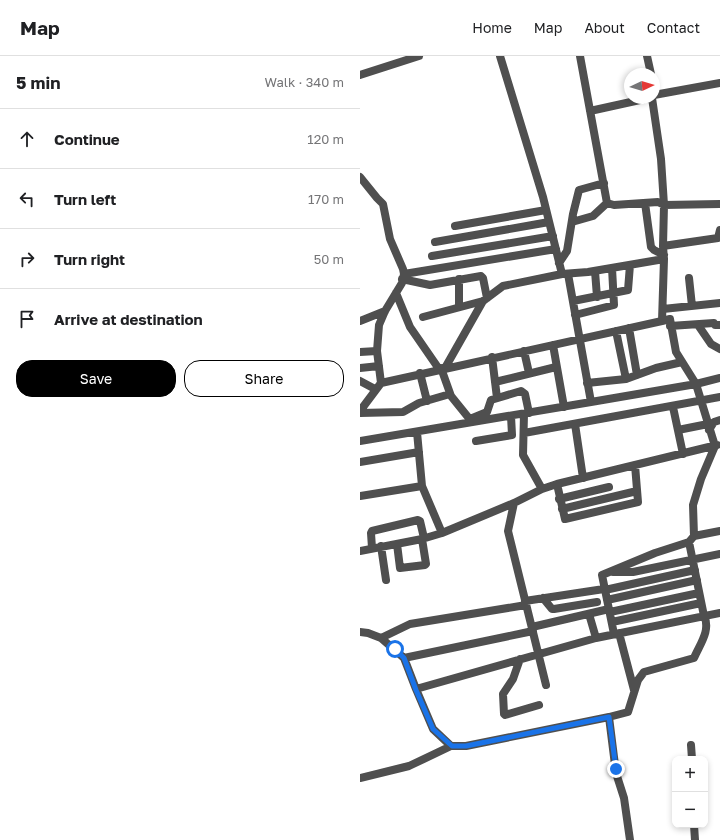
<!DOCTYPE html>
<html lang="en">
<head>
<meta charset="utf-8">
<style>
  body { margin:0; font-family:"Golos Text",sans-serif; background:#f6f6f6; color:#202124 }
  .controls { position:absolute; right:12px; bottom:12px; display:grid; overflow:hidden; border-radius:8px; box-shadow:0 2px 6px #0003 }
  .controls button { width:36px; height:36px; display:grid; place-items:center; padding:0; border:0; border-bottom:1px solid #e0e0e0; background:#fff; color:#202124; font:20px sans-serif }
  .compass { position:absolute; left:264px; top:12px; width:36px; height:36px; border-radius:50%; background:#fff; box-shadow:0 2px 6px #0003; rotate:86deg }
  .stop { position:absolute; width:12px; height:12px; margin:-9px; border:3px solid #1a73e8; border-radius:50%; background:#fff }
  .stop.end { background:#1a73e8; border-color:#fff; box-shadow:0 1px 4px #0008 }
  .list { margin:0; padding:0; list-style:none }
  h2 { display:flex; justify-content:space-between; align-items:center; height:52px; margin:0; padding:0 16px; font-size:17px }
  h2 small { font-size:13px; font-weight:400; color:#757577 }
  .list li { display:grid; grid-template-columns:26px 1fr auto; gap:12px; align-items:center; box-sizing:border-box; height:60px; padding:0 16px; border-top:1px solid #e0e0e0 }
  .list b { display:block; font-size:15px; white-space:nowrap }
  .list em { font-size:13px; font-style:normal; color:#757577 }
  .actions { display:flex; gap:8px; padding:12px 16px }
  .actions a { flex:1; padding:9px 0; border:1px solid #000; border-radius:16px; text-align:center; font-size:14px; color:#000 }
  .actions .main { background:#000; color:#fff }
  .icon { flex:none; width:22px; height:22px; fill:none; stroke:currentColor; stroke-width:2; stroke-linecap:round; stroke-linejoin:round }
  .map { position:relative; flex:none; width:360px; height:784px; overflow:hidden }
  header { display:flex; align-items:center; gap:24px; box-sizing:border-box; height:56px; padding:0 20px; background:#fff; border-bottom:1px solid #e0e0e0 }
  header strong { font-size:19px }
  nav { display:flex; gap:22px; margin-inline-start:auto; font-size:14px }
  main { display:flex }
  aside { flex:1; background:#fff }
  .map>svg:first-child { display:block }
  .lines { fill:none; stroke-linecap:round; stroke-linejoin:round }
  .minor { stroke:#4f4f4f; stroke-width:8 }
  .route { stroke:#1a73e8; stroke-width:5 }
</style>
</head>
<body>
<header>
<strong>Map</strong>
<nav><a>Home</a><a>Map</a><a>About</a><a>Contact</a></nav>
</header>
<main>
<aside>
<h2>5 min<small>Walk · 340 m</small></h2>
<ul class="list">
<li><svg class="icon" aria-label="ahead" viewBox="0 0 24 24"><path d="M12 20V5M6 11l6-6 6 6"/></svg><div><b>Continue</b></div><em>120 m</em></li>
<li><svg class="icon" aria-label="left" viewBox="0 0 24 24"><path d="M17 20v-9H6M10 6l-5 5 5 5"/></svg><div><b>Turn left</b></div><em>170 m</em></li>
<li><svg class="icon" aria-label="right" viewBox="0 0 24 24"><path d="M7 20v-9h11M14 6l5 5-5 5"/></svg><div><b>Turn right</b></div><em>50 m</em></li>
<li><svg class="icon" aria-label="arrive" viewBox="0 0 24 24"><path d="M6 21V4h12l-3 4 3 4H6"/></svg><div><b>Arrive at destination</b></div></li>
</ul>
<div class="actions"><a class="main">Save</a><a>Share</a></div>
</aside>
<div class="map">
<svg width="360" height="784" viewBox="0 0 360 784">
  <rect width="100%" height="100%" fill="#fff"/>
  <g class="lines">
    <path class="minor" d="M140,0l43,141 19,77
      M220,0l27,147 7,2 44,-3 6,3 56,-1
      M287,0l4,18
      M0,19l59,-19
      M294,39l66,-12
      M230,55l59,-13
      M0,121l17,21 6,6 7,35 13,30 1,5 -2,9 -17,28 -6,14 -2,26 4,32
      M285,147l6,44 3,3 10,5
      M212,166l21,-6 14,-13
      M95,170l91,-16
      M75,186l114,-20
      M303,190l55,-8 2,-8
      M72,200l121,-20
      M199,207l8,-12 6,-37 6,-24 25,-7
      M235,215l2,26
      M44,218l152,-25
      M208,218l23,128
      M329,222l3,28
      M42,223l28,6 51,-9 2,2 4,20
      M36,237l14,34 29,42
      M213,245l55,-11 2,-25
      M99,251v-28
      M303,253l57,-6
      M215,259l39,-10 -2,-37
      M63,261l60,-16
      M0,265l25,-10
      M338,269l13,19 9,5
      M310,270l44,-3 1,2h5
      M269,272l8,47
      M256,275l10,48
      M193,289l11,62
      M164,295l5,22
      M0,296l17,-1
      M132,301l5,41
      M0,312l19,-2
      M81,312l10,28 21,26
      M85,312l38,-67 20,-15 59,-12 26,-2 76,-13
      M60,317l7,28
      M0,325l15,8
      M135,326l61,-15
      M227,327l39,-4 30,-11 26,-6
      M313,351l10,47
      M0,355l21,-28 281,-62
      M0,357l43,-1 16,-9 31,-9
      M164,358l-1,41 19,34
      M110,363l17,-7 4,-12 30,-9 4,3 4,19
      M215,368l8,54
      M318,374l30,-6
      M349,374l5,-8 6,-2
      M57,376l5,54 20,47
      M164,377l196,-36
      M0,385l231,-39 105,-18 24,-6
      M116,385l36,-6 -1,-19
      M0,406l59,-10
      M197,428l8,35 73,-17 -3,-37
      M0,440l62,-10
      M199,443l50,-12
      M154,447l-6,28 38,154
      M202,453l75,-18
      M334,480l26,-5
      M37,488l3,24 25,-3 1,-1 -4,-25
      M21,490l5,34
      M12,492l-1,-15 1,-2 46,-11 2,1 4,17
      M0,495l62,-12 20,-6 72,-30 28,-14 15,-5 160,-39
      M253,516h20l87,-18
      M245,534l90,-20
      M183,542l9,11h2l43,-7
      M247,544l90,-20
      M165,545l79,-12
      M250,556l89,-19
      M229,558l7,24
      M252,566l89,-19
      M172,571l77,-18
      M0,576l8,1 13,5 23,20 12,31 17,40 18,17h15l143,-29 19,-5 10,-32 6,-8 50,-14c6,-14 17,-28 10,-42l-15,-74 5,-6 -1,-31 8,-26 14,-33 -19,-62 -20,-32 -6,-33 -8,2 2,-62 -1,-13 1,-41 -3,-46 -9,-61
      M259,577l15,57
      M254,578l-12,-59 53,-22 34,-11
      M21,582l29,-14 116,-19
      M44,602l129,-27
      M160,603l-7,20 -10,15 1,20 1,1 34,-10
      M56,633l180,-51 124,-25
      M249,661l7,56 8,25 6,42
      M331,689l1,14
      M0,722l49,-12 42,-20
      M334,769l1,15"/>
  </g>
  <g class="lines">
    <path class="route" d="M35,593l9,9 12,32 17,39 19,17h14l143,-29 7,52"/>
  </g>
</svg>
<div class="controls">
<button>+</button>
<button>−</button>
</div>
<svg class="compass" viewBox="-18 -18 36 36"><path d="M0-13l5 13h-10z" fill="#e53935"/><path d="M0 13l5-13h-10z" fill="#757577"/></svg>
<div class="stop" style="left:35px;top:593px"></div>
<div class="stop end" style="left:256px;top:713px"></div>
</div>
</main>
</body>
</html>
